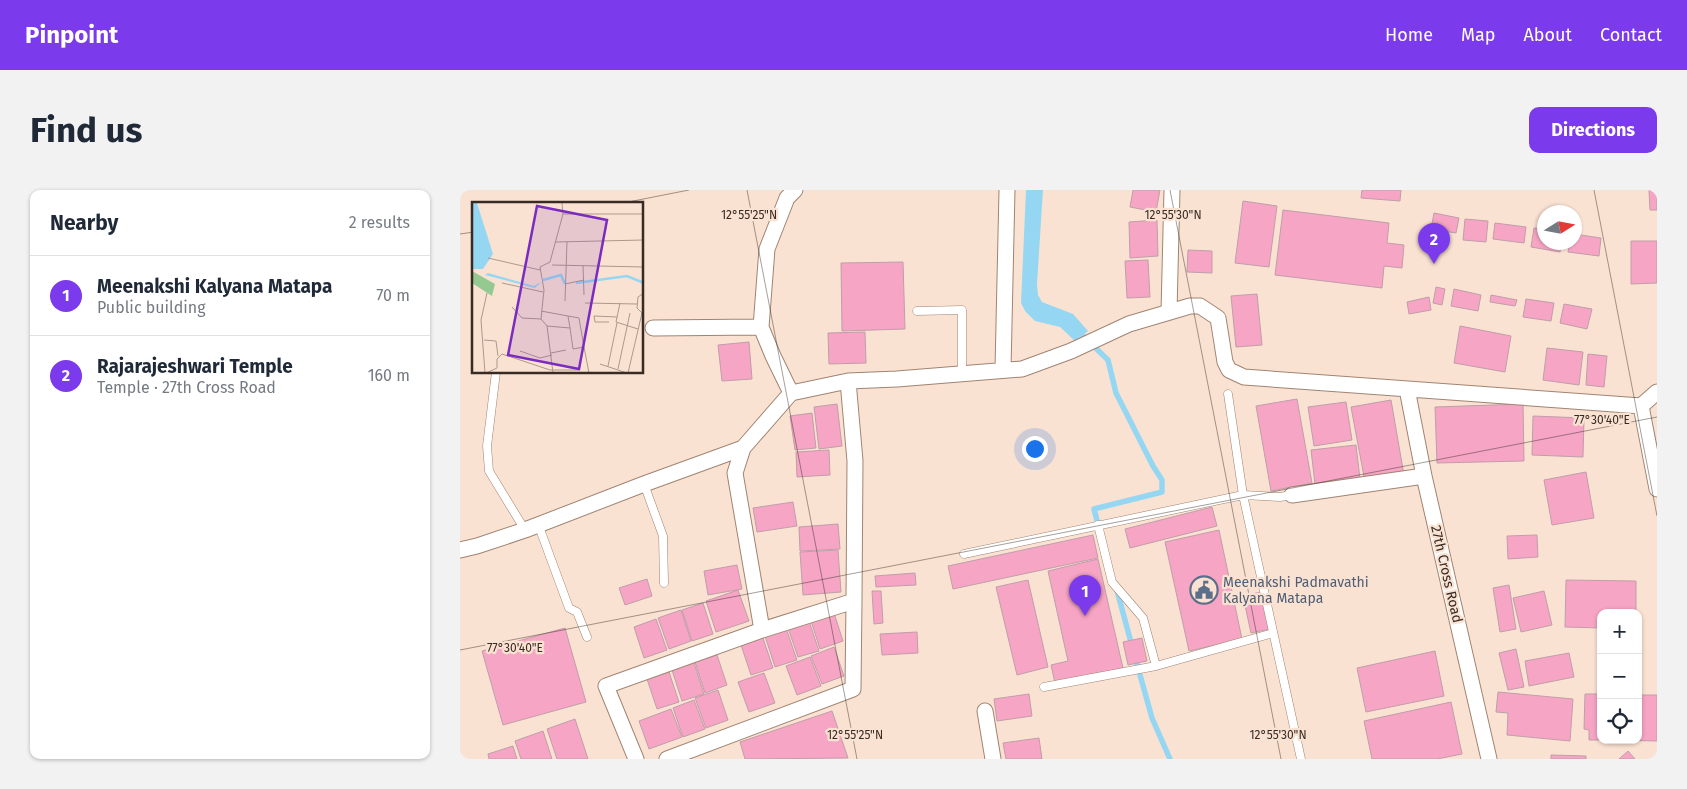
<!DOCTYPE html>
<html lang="en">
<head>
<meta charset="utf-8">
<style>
  body { margin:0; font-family:"Fira Sans",sans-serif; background:#f2f2f3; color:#1f2937 }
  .controls { position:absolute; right:15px; bottom:15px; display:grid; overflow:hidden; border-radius:10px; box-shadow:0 1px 4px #0004 }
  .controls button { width:45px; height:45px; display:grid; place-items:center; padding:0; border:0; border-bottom:1px solid #e0e1e3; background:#fff; color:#1f2937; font:25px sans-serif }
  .compass { position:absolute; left:1077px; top:15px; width:45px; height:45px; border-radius:50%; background:#fff; box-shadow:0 1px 4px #0004; rotate:79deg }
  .you { position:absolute; left:574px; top:258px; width:18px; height:18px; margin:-12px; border:4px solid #fff; border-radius:50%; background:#1a73e8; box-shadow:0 0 0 8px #1a73e833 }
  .badge { display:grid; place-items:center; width:32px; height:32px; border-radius:50%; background:#7c3aed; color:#fff; font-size:16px; font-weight:700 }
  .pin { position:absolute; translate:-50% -41px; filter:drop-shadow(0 1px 2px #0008) }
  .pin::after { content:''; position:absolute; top:26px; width:18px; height:15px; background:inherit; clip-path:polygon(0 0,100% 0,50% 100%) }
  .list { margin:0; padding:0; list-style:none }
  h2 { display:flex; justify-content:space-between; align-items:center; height:65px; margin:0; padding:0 20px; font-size:21px }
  h2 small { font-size:16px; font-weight:400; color:#747a83 }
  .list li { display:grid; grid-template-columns:32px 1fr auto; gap:15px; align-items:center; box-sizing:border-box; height:80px; padding:0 20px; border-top:1px solid #e0e1e3 }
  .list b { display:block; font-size:19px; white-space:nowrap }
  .list p { margin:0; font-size:16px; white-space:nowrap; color:#747a83 }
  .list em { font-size:16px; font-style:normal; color:#747a83 }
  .icon { flex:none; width:28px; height:28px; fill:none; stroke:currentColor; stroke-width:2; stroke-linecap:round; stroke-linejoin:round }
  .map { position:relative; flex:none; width:1197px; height:569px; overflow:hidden; border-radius:10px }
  header { display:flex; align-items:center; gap:30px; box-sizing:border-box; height:70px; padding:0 25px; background:#7c3aed; color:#fff }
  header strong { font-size:24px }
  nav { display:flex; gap:28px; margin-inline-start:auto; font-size:18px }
  .intro { display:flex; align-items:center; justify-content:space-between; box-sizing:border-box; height:120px; padding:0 30px }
  h1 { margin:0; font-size:35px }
  .button { padding:12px 22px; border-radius:10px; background:#7c3aed; color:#fff; font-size:18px; font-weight:700 }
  main { display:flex; gap:30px; padding:0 30px }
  aside { flex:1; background:#fff; border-radius:10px; box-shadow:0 1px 4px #0004 }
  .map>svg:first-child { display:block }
  .water { fill:#95d7f3 }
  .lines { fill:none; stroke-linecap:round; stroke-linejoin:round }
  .stream { stroke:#95d7f3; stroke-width:5.5 }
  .building { fill:#f6a5c4; stroke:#c09eaa }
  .lane-casing { stroke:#a08472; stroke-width:9 }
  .street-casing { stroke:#a08472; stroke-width:17 }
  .lane { stroke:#fff; stroke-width:8 }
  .street { stroke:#fff; stroke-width:15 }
  .ticks { fill:none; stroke:#372b24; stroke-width:1; stroke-opacity:0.45 }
  .labels { text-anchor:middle; stroke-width:4.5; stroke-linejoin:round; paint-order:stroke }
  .street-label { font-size:14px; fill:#372b24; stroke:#fae2d2 }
  .service-label { font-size:14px; fill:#4e5e75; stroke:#fae2d2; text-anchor:start }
  .inset-river { fill:none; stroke:#95d7f3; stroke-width:2.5 }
  .inset-road { fill:none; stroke:#ac998c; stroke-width:1 }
  .view { fill:#7b2cbf; fill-opacity:0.15; stroke:#7b2cbf; stroke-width:2.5 }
  .inset-edge { fill:none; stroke:#372b24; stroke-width:2.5 }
  .ticks-label { font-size:12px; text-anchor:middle; fill:#372b24; stroke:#fae2d2; stroke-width:4.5; stroke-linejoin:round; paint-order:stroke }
</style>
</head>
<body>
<header>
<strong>Pinpoint</strong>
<nav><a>Home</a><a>Map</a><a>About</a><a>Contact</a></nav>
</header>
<div class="intro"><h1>Find us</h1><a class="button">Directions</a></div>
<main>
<aside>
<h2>Nearby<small>2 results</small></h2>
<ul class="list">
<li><span class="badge">1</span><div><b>Meenakshi Kalyana Matapa</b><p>Public building</p></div><em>70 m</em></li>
<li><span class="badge">2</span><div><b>Rajarajeshwari Temple</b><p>Temple · 27th Cross Road</p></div><em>160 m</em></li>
</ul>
</aside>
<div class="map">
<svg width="1197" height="569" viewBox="0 0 1197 569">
  <rect width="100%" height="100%" fill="#fae2d2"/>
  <path class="water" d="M566,0h17l-6,94 1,11 4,7 31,12 15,17 -13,10 -15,-14 -25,-6 -10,-10 -4,-8z"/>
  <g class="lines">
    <path class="stream" d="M618,141l30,29 8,33 37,73 9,14v12l-68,17 5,19
      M656,397l16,59
      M675,467l17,61 18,41"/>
  </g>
  <path class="building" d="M673,0h27l-4,22 -26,-5z
    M902,0h39l-1,11 -39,-3z
    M1189,0h8v20h-7z
    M783,11l34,5 -8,61 -34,-4z
    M823,20l106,13 -2,20 17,2 -2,23 -18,-2 -2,22 -107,-13z
    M974,23l25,5 -3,15 -25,-4z
    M1005,29l23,2 -2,21 -23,-2z
    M697,30l1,36 -28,2 -1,-36z
    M1035,33l31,4 -2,16 -31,-4z
    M1074,38l10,1v13h18l-2,10 -29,-5z
    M1114,44l27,4 -2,18 -31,-4 2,-10h4z
    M1171,51h26v42l-26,1z
    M728,60l24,1v22l-25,-1z
    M688,70l2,37 -23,1 -2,-37z
    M443,72l2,67 -63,2 -1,-68z
    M976,97l9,2 -3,16 -9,-2z
    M994,99l27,6 -3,16 -27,-5z
    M797,104l5,51 -26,2 -5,-51z
    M1031,105l26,5 -2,6 -25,-4z
    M969,107l2,13 -22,4 -2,-12z
    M1066,109l28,4 -3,18 -28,-4z
    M1104,114l28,5 -5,20 -27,-6z
    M1000,136l51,10 -6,36 -51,-9z
    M405,142l1,31 -37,1 -1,-31z
    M289,152l3,37 -30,2 -4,-36z
    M1087,158l36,4 -4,33 -36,-5z
    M1128,164l19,2 -3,31 -18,-2z
    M837,209l15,84 -41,8 -15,-85z
    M931,210l13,75 -39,7 -14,-75z
    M886,212l6,38 -38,6 -6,-39z
    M377,214l5,42 -23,3 -5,-42z
    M1063,214l1,57 -87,2 -2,-56z
    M352,223l4,35 -21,2 -5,-34z
    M1073,226l51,2 -1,39 -51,-2z
    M896,255l4,34 -45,5 -4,-34z
    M369,260l1,25 -33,2 -1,-25z
    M1126,282l8,46 -42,7 -8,-45z
    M333,312l4,24 -40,6 -4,-24z
    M752,317l5,19 -87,22 -5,-19z
    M378,334l2,25 -40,2 -1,-24z
    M759,340l23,109 -53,12 -24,-109z
    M633,345l5,23 -145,31 -5,-23z
    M1077,345l1,22 -30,2 -1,-23z
    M378,360l3,42 -38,3 -3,-43z
    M638,369l25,109 -68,15 -4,-18 17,-4 -20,-90z
    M277,375l5,24 -34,6 -4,-24z
    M455,383l1,12 -40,2 -1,-11z
    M187,389l5,17 -27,9 -6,-17z
    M568,390l20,87 -31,8 -21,-88z
    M1106,390l70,1v32h-35v15l-36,-1z
    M1049,395l7,44 -16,3 -7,-44z
    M278,400l11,31 -33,11 -10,-31z
    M412,401h9l2,32 -9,1z
    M1084,401l8,34 -31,7 -8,-34z
    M801,402l9,37 -19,4 -8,-37z
    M243,413l10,31 -21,7 -10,-31z
    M221,420l10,31 -22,8 -11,-31z
    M374,423l9,28 -23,8 -9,-28z
    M196,429l11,31 -23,8 -10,-31z
    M349,431l10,30 -21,6 -10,-29z
    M105,438l21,74 -83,23 -21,-74z
    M326,438l11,32 -22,7 -10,-31z
    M457,442l1,21 -36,2 -2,-21z
    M303,448l10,30 -22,7 -10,-30z
    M682,448l5,23 -19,4 -5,-23z
    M374,457l10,29 -22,8 -11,-28z
    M1056,459l8,38 -16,3 -9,-37z
    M975,461l9,45 -78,16 -9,-44z
    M1109,463l5,24 -45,9 -4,-25z
    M257,465l10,30 -22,8 -10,-31z
    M350,467l11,29 -24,9 -11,-29z
    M234,473l10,31 -22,7 -10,-31z
    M209,482l10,30 -22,7 -10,-30z
    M304,483l11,30 -26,9 -11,-30z
    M258,500l10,30 -22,8 -11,-30z
    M1038,502l75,7 -3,42 -63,-6 1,-22 -12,-1z
    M569,504l3,22 -35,5 -3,-22z
    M1125,504h16v46h-12v-10l-5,-1z
    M1178,505h19v46l-46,-1h27z
    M234,510l11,29 -22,8 -10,-29z
    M991,512l11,52 -25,5h-65l-8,-38z
    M211,519l11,28 -33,12 -10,-28z
    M372,521l16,47 -103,1 -5,-17z
    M115,529l13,40h-31l-10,-30z
    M83,541l9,28h-31l-6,-18z
    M579,548l3,21h-36l-3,-16z
    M53,556l4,13h-28l-1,-5z
    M1168,561l7,8h-16z
    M1091,565l35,1v3h-35z"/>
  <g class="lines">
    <g class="lane-casing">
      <path id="lane" d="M457,121l45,-1v64
        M36,182l-9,74 2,25 36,59
        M768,204l15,101 58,264
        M184,294l19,52 1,47
        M78,334l31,84 8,4 10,25
        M638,335l14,57 31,36 13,48
        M504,364l279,-59 37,2 12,-2
        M584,497l112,-21 117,-33"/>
    </g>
    <g class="street-casing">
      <path id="street" d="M709,122l3,-122
        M193,138l108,-1
        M543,179l4,-179
        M388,191l7,80 -1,140
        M947,199l17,87 65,283
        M331,203l-18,-37 -12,-29 6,-78 20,-51 8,-8
        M1181,216l16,83
        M832,305l132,-19
        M0,360l17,-4 48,-16 119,-46 99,-36 48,-55 57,-12 49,-2 125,-10 49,-18 58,-27 61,-18h10l18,12 7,44 4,8 15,7 397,29 16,-14
        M525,521l8,48
        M176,569l-30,-73 156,-56 -27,-157 8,-25
        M207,569l186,-70 1,-88 -92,29"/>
    </g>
    <use href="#lane" class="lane"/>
    <use href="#street" class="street"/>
  </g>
  <path class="ticks" d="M287,0l110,569M710,0l111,569M1134,0l63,326M158,14l71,-14M0,44l14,-2M0,460l1197,-233"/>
  <defs>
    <g id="civic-ring" transform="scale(1.4375)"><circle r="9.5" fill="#fae2d2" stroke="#5c6f8a" stroke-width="1.5"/><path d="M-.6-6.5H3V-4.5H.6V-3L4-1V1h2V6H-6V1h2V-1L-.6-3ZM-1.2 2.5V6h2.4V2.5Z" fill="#5c6f8a"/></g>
  </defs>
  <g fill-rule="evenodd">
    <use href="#civic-ring" x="744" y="400"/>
  </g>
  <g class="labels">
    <g class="street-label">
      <text transform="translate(987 384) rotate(77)" y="5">27th Cross Road</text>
    </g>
    <g class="service-label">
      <text x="763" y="397">Meenakshi Padmavathi<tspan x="763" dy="16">Kalyana Matapa</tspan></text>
    </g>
  </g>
  <g transform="translate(12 12)">
    <rect width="171" height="171" fill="#fae2d2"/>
    <path d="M0,69l23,13 -3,12 -20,-13z" fill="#94c991"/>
    <path d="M0,1h5l16,51 -10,15h-11zM16,71l46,13 7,-4 -6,6 -50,-13z" fill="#95d7f3"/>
    <path class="inset-river" d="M71,78l18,-5 4,9M104,81l51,-7 17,7"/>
    <path class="inset-road" d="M91,12h81M83,40l89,-2M16,56l52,12M80,63l92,2M111,63l1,30M30,81l41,9M93,82l19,-4M93,99l2,-59M113,101l52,1M148,101l-4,19 22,7M40,105l10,11 19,1M69,109l27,5M137,120h-14l-1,-6 23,1M75,124l23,2 3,21 11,-2 5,26M98,126l-2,-12 11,2 5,29M12,138l12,1 2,15M48,149l20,7 12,-3M79,151l15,-3M128,162l27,9M136,164l9,-43M146,167l12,-56M13,171l-4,-53 6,-27M14,171l11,-5v-9l5,-5 48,16h29M81,171l-6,-47 -6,-7 3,-29 -4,-23 10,-5 13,-48 -1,-11M156,171l14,-60 -5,-5 1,-11 6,-4"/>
    <path class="view" d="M65,4l70,14 -28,149 -71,-14z"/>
    <rect width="171" height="171" class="inset-edge"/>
  </g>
  <g class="ticks-label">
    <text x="289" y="29">12°55'25"N</text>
    <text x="713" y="29">12°55'30"N</text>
    <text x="1142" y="234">77°30'40"E</text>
    <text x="55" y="462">77°30'40"E</text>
    <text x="395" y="549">12°55'25"N</text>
    <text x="818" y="549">12°55'30"N</text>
  </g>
</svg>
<div class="controls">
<button>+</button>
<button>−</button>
<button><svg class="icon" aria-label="locate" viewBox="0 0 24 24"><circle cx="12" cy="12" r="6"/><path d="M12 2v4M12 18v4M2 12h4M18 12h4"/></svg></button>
</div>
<svg class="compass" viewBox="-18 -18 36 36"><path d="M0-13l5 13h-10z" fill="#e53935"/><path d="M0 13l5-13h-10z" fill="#747a83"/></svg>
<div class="you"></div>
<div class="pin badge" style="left:625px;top:426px">1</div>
<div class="pin badge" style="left:974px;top:74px">2</div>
</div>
</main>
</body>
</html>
